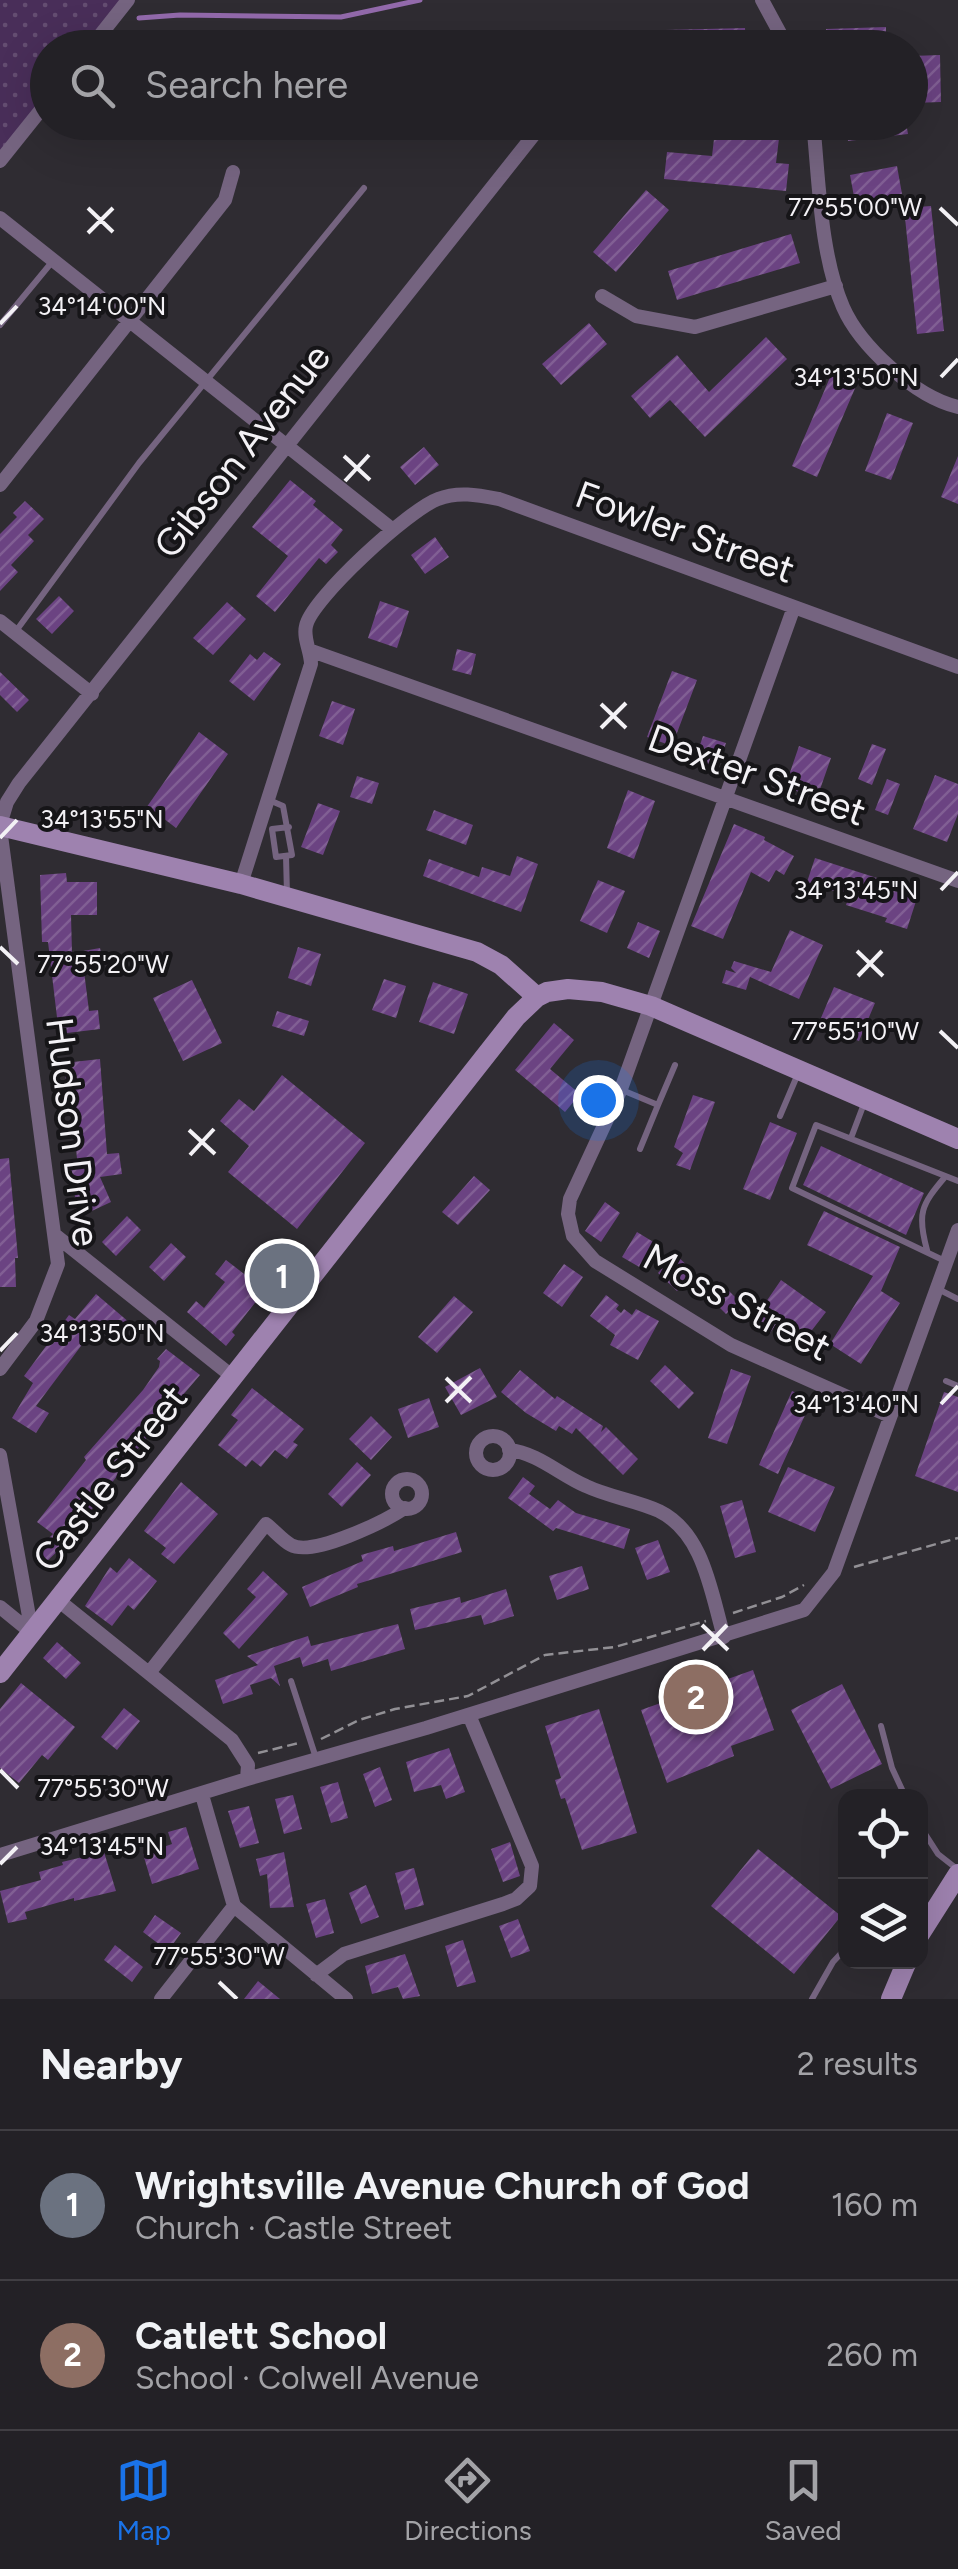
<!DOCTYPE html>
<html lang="en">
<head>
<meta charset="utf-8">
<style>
  body { margin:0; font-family:Figtree,sans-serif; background:#2b292e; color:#f1f3f6 }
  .controls { position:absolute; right:30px; bottom:30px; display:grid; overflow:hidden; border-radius:20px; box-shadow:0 10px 40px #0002 }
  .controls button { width:90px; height:90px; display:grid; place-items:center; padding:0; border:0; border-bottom:2px solid #403e43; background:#232126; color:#f1f3f6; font:50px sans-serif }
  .you { position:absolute; left:598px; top:1100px; width:35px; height:35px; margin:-25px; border:8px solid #fff; border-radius:50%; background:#1a73e8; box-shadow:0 0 0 15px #1a73e833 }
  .badge { display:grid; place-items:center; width:65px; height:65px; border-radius:50%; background:#1a73e8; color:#fff; font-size:32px; font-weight:700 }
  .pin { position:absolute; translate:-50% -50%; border:5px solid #fff; box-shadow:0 2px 10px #0006 }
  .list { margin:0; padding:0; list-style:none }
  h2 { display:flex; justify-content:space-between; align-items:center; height:130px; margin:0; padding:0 40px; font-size:42px }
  h2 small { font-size:32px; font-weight:400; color:#a3a3a7 }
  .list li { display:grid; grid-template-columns:65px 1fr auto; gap:30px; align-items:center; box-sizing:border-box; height:150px; padding:0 40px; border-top:2px solid #403e43 }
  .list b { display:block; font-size:38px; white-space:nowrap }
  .list p { margin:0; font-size:32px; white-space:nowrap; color:#a3a3a7 }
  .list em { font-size:32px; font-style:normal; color:#a3a3a7 }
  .icon { flex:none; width:55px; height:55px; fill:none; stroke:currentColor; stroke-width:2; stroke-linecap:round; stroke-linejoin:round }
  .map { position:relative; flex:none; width:958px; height:1999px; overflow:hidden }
  .search { position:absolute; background:#232126; box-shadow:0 10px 40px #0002; left:30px; right:30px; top:30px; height:110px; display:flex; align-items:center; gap:25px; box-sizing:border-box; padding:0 35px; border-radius:55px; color:#a3a3a7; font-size:38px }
  .sheet { height:430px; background:#232126 }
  nav { display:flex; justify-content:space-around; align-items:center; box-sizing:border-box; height:140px; border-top:2px solid #403e43; background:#232126; font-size:28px; color:#a3a3a7 }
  nav a { display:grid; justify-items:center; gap:5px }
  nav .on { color:#1a73e8 }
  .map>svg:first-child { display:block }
  .park { fill:url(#park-dots) }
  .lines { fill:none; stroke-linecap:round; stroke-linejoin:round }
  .stream { stroke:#936aac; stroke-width:5 }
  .building { fill:url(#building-hatch) }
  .path { stroke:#929095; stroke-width:2.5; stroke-dasharray:10 5; stroke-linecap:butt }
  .lane { stroke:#756480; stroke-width:6 }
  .street { stroke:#756480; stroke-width:14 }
  .secondary { stroke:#9e82af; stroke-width:20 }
  .ticks { fill:none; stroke:#f3f1f5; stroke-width:4 }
  .labels { text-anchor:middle; stroke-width:8; stroke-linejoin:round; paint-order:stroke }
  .street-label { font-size:38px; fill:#f3f1f5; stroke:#161518 }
  .ticks-label { font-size:25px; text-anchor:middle; fill:#f3f1f5; stroke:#161518; stroke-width:8; stroke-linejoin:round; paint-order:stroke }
</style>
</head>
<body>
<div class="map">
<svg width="958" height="1999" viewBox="0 0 958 1999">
  <defs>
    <pattern id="park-dots" width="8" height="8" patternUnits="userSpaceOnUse" patternTransform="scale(2.5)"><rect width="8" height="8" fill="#492e59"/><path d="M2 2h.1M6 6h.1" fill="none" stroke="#644d71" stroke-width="1.8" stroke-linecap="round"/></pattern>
    <pattern id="building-hatch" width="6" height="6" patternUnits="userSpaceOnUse" patternTransform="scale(2.5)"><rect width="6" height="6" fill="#6b4382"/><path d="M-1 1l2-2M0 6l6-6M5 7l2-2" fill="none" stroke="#815f94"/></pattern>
  </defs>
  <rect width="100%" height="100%" fill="#2f2c32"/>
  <path class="park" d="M0,0h122l-36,47 -38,1 -1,50 -47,62z"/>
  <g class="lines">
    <path class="stream" d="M139,18l41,-3 161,2 79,-17"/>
  </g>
  <path class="building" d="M886,27v21h-59l-1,-19z
    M745,28l1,20h-81v-18z
    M940,55l1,47 -28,1 -1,-47z
    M716,122h65l-5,41 13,1 -3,27 -122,-12 3,-27 45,4z
    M846,122h60l2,12 -60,7z
    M897,166l5,28 -47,8 -5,-27z
    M646,190l23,20 -53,62 -23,-20z
    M931,206l13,125 -27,3 -13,-126z
    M791,234l9,29 -123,37 -9,-29z
    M589,323l18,21 -46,41 -19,-21z
    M766,337l21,22 -82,78 -35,-37 -20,18 -19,-22 46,-41 32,37z
    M834,368l25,11 -42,98 -25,-11z
    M887,413l26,10 -22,57 -26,-9z
    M424,447l15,18 -24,20 -15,-18z
    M958,456v48l-17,-7z
    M290,480l26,21 -3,4 30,25 -12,15 7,7 -12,12 -7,-6 -44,54 -19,-16 32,-40 -36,-29z
    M25,501l19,18 -16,16 6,6 -23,24 7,7 -18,19v-57l17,-17 -4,-4z
    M435,537l14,20 -24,17 -14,-19z
    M59,596l15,15 -22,23 -16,-15z
    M380,601l29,10 -12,37 -29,-10z
    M227,602l19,17 -33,36 -20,-17z
    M457,649l19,5 -5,21 -19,-5z
    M264,652l17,12 -27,37 -25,-20 21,-27 7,6z
    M672,671l25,9 -25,66 -25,-9z
    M0,672l29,28 -12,12 -17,-17z
    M332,701l23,8 -12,36 -24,-9z
    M199,732l29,22 -52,74 -13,-10 -3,5 -16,-12z
    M703,736l23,7 -9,27 -23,-7z
    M872,744l14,5 -14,36 -14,-6z
    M799,746l32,12 -14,40 -32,-11z
    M935,775l23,9v30l-11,28 -34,-13z
    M357,776l22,7 -7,21 -22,-7z
    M887,779l13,5 -12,31 -13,-5z
    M628,790l27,11 -21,58 -27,-11z
    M318,803l22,8 -17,44 -22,-8z
    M434,810l39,15 -7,20 -40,-15z
    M734,824l31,13 -1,3 30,16 -10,19 -8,-5 -7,12 -18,-10 -28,67 -32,-13z
    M517,856l21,8 -17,48 -98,-36 6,-17 50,18 3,-10 28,9z
    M815,858l62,20 -3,7 43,13 -10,31 -22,-7 2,-4 -41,-13 3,-9 -42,-14z
    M66,873l1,9h30v33h-26l1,38 28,-5 4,19 -20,4 5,40 9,-1 2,19 -41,5 -11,-92h-6l-2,-67z
    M598,880l27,11 -18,42 -27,-12z
    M638,922l22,9 -11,27 -22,-10z
    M790,930l33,15 -24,54 -49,-22 -4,13 -24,-7 4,-13 10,3 -5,-5 3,-7 37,11z
    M298,947l23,7 -10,32 -23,-8z
    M384,979l22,7 -10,32 -24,-8z
    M192,980l30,63 -39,18 -30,-63z
    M433,982l35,12 -14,40 -35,-12z
    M834,987l41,16 -16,38 -41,-16z
    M277,1011l32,10 -5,15 -32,-10z
    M554,1023l20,17 -24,29 30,25 -15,18 -50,-42z
    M100,1059l7,95 12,-1 3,21 -22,3 11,25 -32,15 -7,-18 3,-2 -5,-37 7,-1 -7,-78h-4l-2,-18z
    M282,1075l83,68 -68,86 -69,-57 21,-26 -29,-25 19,-22 15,12z
    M693,1095l22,7 -25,68 -14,-5 7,-12 -9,-6z
    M770,1122l27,11 -27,67 -27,-11z
    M821,1146l103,47 -18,42 -103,-50z
    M9,1158l9,100h-3l1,29h-16v-128z
    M474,1176l16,14 -32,35 -16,-13z
    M605,1202l15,11 -19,29 -16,-11z
    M824,1211l76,36 -19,44 19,12 -39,61 -31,-20 43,-68 -66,-31z
    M127,1216l14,14 -25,26 -14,-14z
    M637,1232l18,11 -14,25 -19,-11z
    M171,1243l15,14 -22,24 -15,-14z
    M675,1254l19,18 -17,19 -19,-18z
    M226,1260l39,30 -33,42 3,3 -9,11 -39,-34 9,-11 8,7 21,-26 -10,-8z
    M564,1264l19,13 -21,30 -19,-14z
    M781,1280l45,32 -24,31 -25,-20 -7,10 -17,-12z
    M719,1281l20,20 -13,13 -20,-20z
    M96,1294l34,29 -12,15 -19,-16 -63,84 13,7 -13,20 -24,-15 21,-35 -9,-7 45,-61 6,4z
    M606,1295l13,10 -3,4 5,4 3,-4 8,6 4,-6 23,12 -21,39 -28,-15 5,-10 -25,-19z
    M454,1296l19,16 -36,41 -19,-16z
    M166,1349l34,26 -57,67 -78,102 -21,20 -11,-10 20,-20 -16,-12 49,-62 -2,-3 59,-67 16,-23 1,-6 -3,-2z
    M665,1365l29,28 -15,16 -29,-28z
    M480,1368l17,29 -36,18 -16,-28z
    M731,1369l20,7 -24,68 -19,-6z
    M520,1370l35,29 2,-3 46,30 -2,6 5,-5 32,32 -15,16 -47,-47 -4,6 -13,-8 -3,5 -30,-18 -25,-21z
    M252,1388l52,41 -11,13 5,3 -11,14 -12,-9 -14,17 -9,-7 -6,7 -28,-22 20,-25 -7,-5z
    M792,1391l20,9 -34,74 -19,-9z
    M944,1392l14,5v95l-43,-16z
    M429,1398l10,29 -31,11 -10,-29z
    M371,1416l21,21 -21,23 -22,-21z
    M357,1462l14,13 -29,32 -14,-13z
    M788,1467l47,20 -20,45 -47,-20z
    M523,1477l12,9 -6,8 21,15 8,-9 18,13 54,16 -6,20 -68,-21 -3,3 -45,-33z
    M181,1482l37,32 -44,50 -13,-10 5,-6 -22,-17z
    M742,1500l14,52 -21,6 -15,-52z
    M456,1532l6,20 -105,32 1,3 -48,20 -8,-20 61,-26 -2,-6 32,-9 1,5z
    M658,1540l12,32 -23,8 -12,-32z
    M129,1558l28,23 -23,29 -6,-5 -16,21 -27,-20 25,-39 7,6z
    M582,1566l7,23 -32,11 -8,-24z
    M263,1571l25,23 -49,55 -16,-16 33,-36 -9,-8z
    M506,1589l8,27 -30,9 -3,-10 -66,15 -5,-21 50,-12 1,6z
    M398,1624l7,25 -74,22 -3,-12 -25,8 -3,-10 -26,9 6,20 -9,-8 -21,7 3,9 -30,10 -8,-24 43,-15 -11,-9 61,-20 3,10z
    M57,1642l24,21 -15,16 -23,-21z
    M753,1670l21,60 -43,16 3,10 -67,27 -26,-73z
    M21,1683l54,44 -27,33 -6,-5 -23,28 -19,-15v-59z
    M842,1684l40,80 -51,25 -40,-79z
    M124,1708l16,13 -23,29 -16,-13z
    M599,1709l38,124 -55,17 -17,-52 -4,1 -6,-19 6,-2 -16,-52z
    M449,1748l16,44 -19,7 -5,-14 -27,7 -8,-30z
    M380,1767l12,33 -17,7 -12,-33z
    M338,1782l10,36 -17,5 -11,-36z
    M293,1795l9,34 -18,5 -9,-35z
    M249,1806l10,37 -19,5 -12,-37z
    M186,1827l13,42 -47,15 -9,-30 29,-10 -4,-12z
    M510,1842l10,34 -17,6 -12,-33z
    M758,1849l83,67 -47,58 -83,-68z
    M104,1852l12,39 -42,10v-3l-49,14 2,7 -19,4 -8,-32 41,-11 -2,-8 24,-7 -1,-3z
    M284,1852l10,55 -24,1 -3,-34 -7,2 -4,-17z
    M414,1868l10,37 -19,5 -10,-37z
    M366,1885l13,32 -18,7 -12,-31z
    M325,1899l9,34 -18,5 -10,-34z
    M155,1915l26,18 -13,18 -25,-19z
    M518,1919l12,32 -19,7 -12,-32z
    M463,1940l13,42 -19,5 -12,-41z
    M115,1945l28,22 -11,15 -28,-22z
    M405,1954l15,42 -17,3 -5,-12 -26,7 -7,-28z
    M258,1981l22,18h-36z"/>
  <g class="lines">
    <path class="path" d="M854,1567l104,-29
      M733,1613l49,-16 22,-12
      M321,1739l38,-19 36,-11 73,-13 77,-41 70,-8 91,-26
      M258,1753l41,-10"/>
    <path class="lane" d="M0,325l52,-63
      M16,631l123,-168 225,-275
      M269,800l14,6 9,49 -16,2 -4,-28 17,-2
      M286,856l1,38
      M622,1090l36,15 17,-40
      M780,1116l17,-40
      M851,1138l14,-37
      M640,1149l18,-44
      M927,1250c-10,-36 -6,-45 18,-73
      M945,1261l-153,-73 24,-63 142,56
      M938,1289l20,10
      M946,1381l12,5
      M291,1681l25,77
      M881,1726l11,42 13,28
      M920,1826l18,28 19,15
      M812,1999l21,-37 13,-14"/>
    <path class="street" d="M762,0l26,48
      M90,48l38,-48
      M813,122c6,58 7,132 30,185 10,23 30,45 48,61 19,17 42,33 67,39
      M0,161l48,-60
      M0,218l393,312
      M602,296l34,20 59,11 141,-41
      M0,485l225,-285 8,-28
      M794,607l-173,482 -51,110 -2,15 5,22 22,25 136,84 159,71
      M0,621l92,73
      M309,650l649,231
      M0,825l7,-23 12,-19 525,-661
      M0,828l58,436 -22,57 -36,48
      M241,884l70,-220c0,-12 -8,-26 -5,-38 5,-27 104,-117 132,-127 20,-8 40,-4 61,0l459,168
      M55,1235l178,142
      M476 1453a17 17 0 1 1 34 0a17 17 0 1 1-34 0Z
      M509,1450c29,3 51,25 77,36 23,11 49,14 73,25 45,22 52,82 65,126
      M0,1455l32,178
      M392 1494a15 15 0 1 1 30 0a15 15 0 1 1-30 0Z
      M58,1600l174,140 16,25 -1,14
      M0,1607l32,26
      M149,1673l117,-149c8,6 16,16 25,21 22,12 94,-24 114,-37
      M202,1795l32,111 112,93
      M0,1855l247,-76 179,-51 378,-118 30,-38 124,-342
      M316,1975l28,-21 159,-50 13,-5 14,-13 2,-20 -63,-151
      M161,1999l73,-93"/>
    <path class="secondary" d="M0,826l241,58 236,68 24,13 36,32
      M0,1673l516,-656 21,-20 10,-5 21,-3 34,3 49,14 307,133
      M920,1934l38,-60
      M891,1999l16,-38"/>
  </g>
  <path class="ticks" d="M88,208l25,24M940,208l18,17M88,233l25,-25M0,324l17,-18M941,377l17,-18M344,456l26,24M345,481l24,-26M601,704l25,24M601,728l25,-25M0,838l17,-18M941,890l17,-18M0,947l18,17M857,951l26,25M858,976l24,-25M940,1031l18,17M189,1130l26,24M190,1155l24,-26M0,1351l17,-18M446,1378l25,24M446,1402l25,-25M941,1404l17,-18M702,1625l26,25M703,1650l24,-25M0,1770l18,18M0,1864l17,-17M219,1982l18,17"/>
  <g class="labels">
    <g class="street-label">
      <text transform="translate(242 451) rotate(-52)" y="13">Gibson Avenue</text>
      <text transform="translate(685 532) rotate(20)" y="13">Fowler Street</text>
      <text transform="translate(757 775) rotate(20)" y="13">Dexter Street</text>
      <text transform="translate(73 1132) rotate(83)" y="13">Hudson Drive</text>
      <text transform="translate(737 1302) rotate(28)" y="13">Moss Street</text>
      <text transform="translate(110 1478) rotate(-52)" y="13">Castle Street</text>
    </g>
  </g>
  <g class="ticks-label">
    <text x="855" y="216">77°55'00"W</text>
    <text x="102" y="315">34°14'00"N</text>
    <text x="856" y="386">34°13'50"N</text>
    <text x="102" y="828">34°13'55"N</text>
    <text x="856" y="899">34°13'45"N</text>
    <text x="103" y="973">77°55'20"W</text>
    <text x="855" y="1040">77°55'10"W</text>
    <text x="102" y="1342">34°13'50"N</text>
    <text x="856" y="1413">34°13'40"N</text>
    <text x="103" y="1797">77°55'30"W</text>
    <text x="102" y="1855">34°13'45"N</text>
    <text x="219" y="1965">77°55'30"W</text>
  </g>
</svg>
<div class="controls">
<button><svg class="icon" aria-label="locate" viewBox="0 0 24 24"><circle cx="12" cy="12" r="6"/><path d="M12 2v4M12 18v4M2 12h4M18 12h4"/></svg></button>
<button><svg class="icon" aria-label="layers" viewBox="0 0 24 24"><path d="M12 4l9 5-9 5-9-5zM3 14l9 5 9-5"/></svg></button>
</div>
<div class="you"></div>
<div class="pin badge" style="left:282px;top:1276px;background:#6b7280">1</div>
<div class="pin badge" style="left:696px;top:1697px;background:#8d6e63">2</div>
<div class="search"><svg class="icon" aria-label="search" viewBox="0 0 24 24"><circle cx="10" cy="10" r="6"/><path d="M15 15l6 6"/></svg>Search here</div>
</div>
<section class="sheet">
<h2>Nearby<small>2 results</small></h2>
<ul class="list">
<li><span class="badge" style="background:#6b7280">1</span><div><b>Wrightsville Avenue Church of God</b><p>Church · Castle Street</p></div><em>160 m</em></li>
<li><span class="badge" style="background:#8d6e63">2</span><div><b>Catlett School</b><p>School · Colwell Avenue</p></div><em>260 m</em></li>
</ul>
</section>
<nav>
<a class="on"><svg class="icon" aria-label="map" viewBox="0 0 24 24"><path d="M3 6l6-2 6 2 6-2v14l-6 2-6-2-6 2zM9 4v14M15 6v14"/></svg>Map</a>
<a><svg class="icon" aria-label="directions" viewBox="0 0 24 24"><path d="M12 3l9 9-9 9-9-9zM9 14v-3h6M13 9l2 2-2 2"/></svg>Directions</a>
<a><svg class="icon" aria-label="saved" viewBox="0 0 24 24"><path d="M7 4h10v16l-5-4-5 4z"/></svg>Saved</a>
</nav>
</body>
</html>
